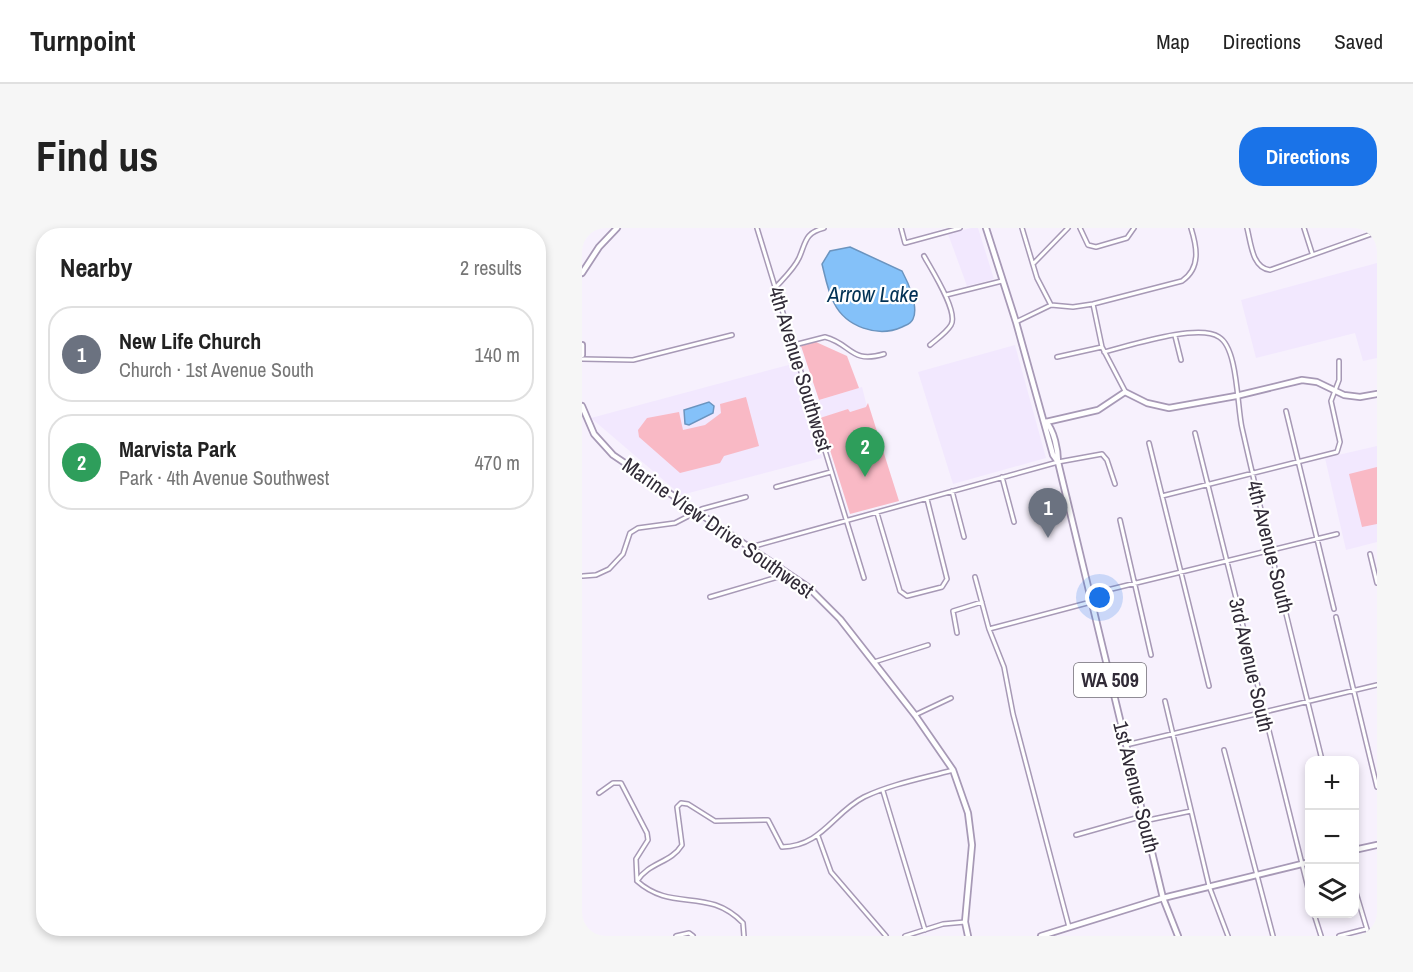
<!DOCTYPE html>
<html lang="en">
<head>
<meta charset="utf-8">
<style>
  body { margin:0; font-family:"Archivo Narrow",sans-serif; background:#f6f6f6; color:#222 }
  .controls { position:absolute; right:18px; bottom:18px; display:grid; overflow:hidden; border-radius:12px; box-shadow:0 3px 9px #0003 }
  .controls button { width:54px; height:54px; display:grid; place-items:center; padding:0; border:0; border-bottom:2px solid #e0e0e0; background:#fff; color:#222; font:30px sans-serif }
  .you { position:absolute; left:518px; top:370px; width:21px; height:21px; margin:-15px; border:4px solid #fff; border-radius:50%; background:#1a73e8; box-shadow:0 0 0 9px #1a73e833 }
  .badge { display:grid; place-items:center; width:39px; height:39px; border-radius:50%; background:#1a73e8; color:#fff; font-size:20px; font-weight:700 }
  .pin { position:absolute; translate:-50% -50px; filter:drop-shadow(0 2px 3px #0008) }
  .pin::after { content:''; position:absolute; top:32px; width:21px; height:18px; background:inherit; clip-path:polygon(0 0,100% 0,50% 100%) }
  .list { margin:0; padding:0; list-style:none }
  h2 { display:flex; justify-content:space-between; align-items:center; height:78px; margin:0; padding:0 24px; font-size:26px }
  h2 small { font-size:20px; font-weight:400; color:#767676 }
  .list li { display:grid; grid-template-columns:39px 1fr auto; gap:18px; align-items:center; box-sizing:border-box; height:96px; margin:0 12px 12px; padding:0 12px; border:2px solid #e0e0e0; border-radius:24px }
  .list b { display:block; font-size:22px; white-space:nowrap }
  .list p { margin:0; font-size:20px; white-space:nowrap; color:#767676 }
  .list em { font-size:20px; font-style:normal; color:#767676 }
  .icon { flex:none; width:33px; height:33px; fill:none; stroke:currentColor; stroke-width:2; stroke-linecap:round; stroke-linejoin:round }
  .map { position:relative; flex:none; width:795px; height:708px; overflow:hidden; border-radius:24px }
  header { display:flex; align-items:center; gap:36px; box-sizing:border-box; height:84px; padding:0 30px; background:#fff; border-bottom:2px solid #e0e0e0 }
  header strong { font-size:28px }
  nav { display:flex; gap:33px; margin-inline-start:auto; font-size:21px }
  .intro { display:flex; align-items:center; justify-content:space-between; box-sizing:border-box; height:144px; padding:0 36px }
  h1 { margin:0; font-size:42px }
  .button { padding:15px 27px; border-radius:24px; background:#1a73e8; color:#fff; font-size:21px; font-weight:700 }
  main { display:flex; gap:36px; padding:0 36px }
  aside { flex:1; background:#fff; border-radius:24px; box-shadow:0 3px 9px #0003 }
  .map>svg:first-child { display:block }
  .built { fill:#f2e8fe }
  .green { fill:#f9b9c5 }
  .water { fill:#84c1f9; stroke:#6b94bf; stroke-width:1.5 }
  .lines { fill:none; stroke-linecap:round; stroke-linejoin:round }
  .street-casing { stroke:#a799b6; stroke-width:6 }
  .secondary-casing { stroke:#a799b6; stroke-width:8 }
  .primary-casing { stroke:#a799b6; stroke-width:8 }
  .street { stroke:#fff; stroke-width:3 }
  .secondary { stroke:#fff; stroke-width:4.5 }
  .primary { stroke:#fff; stroke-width:4.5 }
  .labels { text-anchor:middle; stroke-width:4.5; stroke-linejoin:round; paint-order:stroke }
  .shield { fill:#fff; stroke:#6f6b73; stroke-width:1.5 }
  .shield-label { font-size:20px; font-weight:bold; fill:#312b37 }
  .street-label { font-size:21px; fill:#312b37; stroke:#fff }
  .water-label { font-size:22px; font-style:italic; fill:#023255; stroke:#fff }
</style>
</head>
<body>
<header>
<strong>Turnpoint</strong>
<nav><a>Map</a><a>Directions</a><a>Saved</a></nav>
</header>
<div class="intro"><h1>Find us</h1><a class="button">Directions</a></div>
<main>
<aside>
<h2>Nearby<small>2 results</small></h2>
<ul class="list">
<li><span class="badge" style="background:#6b7280">1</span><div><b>New Life Church</b><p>Church · 1st Avenue South</p></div><em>140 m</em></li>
<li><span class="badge" style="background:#2e9e5b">2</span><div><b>Marvista Park</b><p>Park · 4th Avenue Southwest</p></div><em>470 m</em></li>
</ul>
</aside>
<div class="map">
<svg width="795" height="708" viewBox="0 0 795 708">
  <rect width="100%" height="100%" fill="#f7f1fd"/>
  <path class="built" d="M389,0h7l16,51 -27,7 -19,-52z
    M795,35v95l-14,3 -8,-28 -99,25 -15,-58z
    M433,117l31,113 -93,26 -35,-112z
    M214,135l26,95 -141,37 -90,-77z
    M280,159l5,20 -17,5 -2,-3 -26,9 -6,-17z
    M795,218v96l-31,8 -21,-92z"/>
  <path class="green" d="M234,114l31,14 12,32 -40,12 -18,-54z
    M164,169l13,49 -35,10 -4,7 -40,10 -41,-36 -1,-7 9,-12 32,-6 4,18 22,-5 16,-12 -1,-9z
    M286,175l31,98 -49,13 -30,-96 28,-9 2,3 16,-5z
    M795,239v57l-15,3 -13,-53z"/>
  <path class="water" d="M268,19l52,24c6,11 17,36 11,48 -2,5 -7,6 -11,8 -24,11 -56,0 -68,-24 -6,-11 -9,-27 -12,-39l8,-13z
    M127,174l5,4 -1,7 -24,12 -4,-1 -1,-14z"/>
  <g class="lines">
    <g class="street-casing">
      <path id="street" d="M175,0l107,350
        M319,0l4,15 55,-15
        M440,0l15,50 14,27
        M498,0l8,17 8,2 31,-9 7,-10
        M665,0c4,15 5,40 23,42l107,-38
        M722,0l8,25
        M342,28c7,13 35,56 27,69 -4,7 -14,14 -21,20
        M451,36l35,-36
        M193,60c8,-9 19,-19 24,-30 7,-15 5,-25 25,-30
        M364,67l56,-14
        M511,76l9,43 23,44
        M434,94l35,-17 22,2 20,-3 89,-23c19,-13 15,-34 9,-53
        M593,108l6,24
        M212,117l31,-8c27,7 25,27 59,17
        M522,124c25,-6 94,-29 115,-15 19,11 18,70 23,91 25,111 53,222 80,332
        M475,129l45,-10
        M0,131l51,1 99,-25
        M704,183l48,198
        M613,205l115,463
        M567,215l60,243
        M420,249l12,45
        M194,259l55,-15
        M370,263l12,46
        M580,268l175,-44 3,-10 -9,-41 8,-21v-19
        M295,285l23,78 7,5 35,-9 5,-8 -20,-80
        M538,292l31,135
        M169,319l307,-85 44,-8 5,6 8,24
        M788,326l7,29
        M1,348l13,-1 13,-6 14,-15 7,-21 8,-5 37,-5 27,-14 44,-12
        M393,349l14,52 15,38 9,47 56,213
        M509,366l246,-60
        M128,369l78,-23
        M754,389l41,170
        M407,401l102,-27
        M375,405l-4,-22 29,-9
        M292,434l54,-17
        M583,473l44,185 19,50
        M333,487l36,-17
        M544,517l251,-60
        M642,522l49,186
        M301,563l42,139
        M17,565l14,-10h8l26,50 1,7 -12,19 1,22c36,32 70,5 106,42l1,13
        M562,593l47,-10
        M494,607l67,-19
        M236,608l13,36 55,64
        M55,653c12,-19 34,-18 45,-36l-5,-38 4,-4 7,1 27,17 53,-1 14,27c40,-1 51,-34 82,-50 27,-13 60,-19 89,-27
        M772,658l15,50
        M732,686l7,22
        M94,708l13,-3 4,3
        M323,708l38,-12 22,-2
        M757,708l27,-7"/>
    </g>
    <g class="secondary-casing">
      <path id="secondary" d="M0,45l17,-26 18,-19
        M0,117v10
        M0,178l12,28 19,21 195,132 32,32 75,96 38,55 15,43 4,32 -7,77 3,14
        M464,194l52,-12 27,-18 22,11 22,5 67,-12 66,-16 15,2 27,13 16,2 17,-3
        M772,622l23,-5
        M459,708l122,-38 147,-36"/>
    </g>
    <g class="primary-casing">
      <path id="primary" d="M404,0l30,94 37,133 5,7
        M464,194c8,8 12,28 12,40l105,436 15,38"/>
    </g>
    <use href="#street" class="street"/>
    <use href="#secondary" class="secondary"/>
    <use href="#primary" class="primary"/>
  </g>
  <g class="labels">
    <rect class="shield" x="492" y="435" width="72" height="34" rx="4.5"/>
    <g class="shield-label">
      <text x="528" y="459">WA 509</text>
    </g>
    <g class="street-label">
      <text transform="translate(218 141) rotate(73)" y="7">4th Avenue Southwest</text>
      <text transform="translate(136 300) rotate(35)" y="7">Marine View Drive Southwest</text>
      <text transform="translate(688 319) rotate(76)" y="7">4th Avenue South</text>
      <text transform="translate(669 437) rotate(77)" y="7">3rd Avenue South</text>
      <text transform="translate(554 559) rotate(76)" y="7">1st Avenue South</text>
    </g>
    <g class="water-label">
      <text x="291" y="74">Arrow Lake</text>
    </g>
  </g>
</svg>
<div class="controls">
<button>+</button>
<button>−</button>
<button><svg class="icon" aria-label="layers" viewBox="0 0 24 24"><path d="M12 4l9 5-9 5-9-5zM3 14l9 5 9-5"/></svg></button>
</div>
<div class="you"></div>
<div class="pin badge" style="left:466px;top:310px;background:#6b7280">1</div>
<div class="pin badge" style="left:283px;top:249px;background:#2e9e5b">2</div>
</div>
</main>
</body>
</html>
